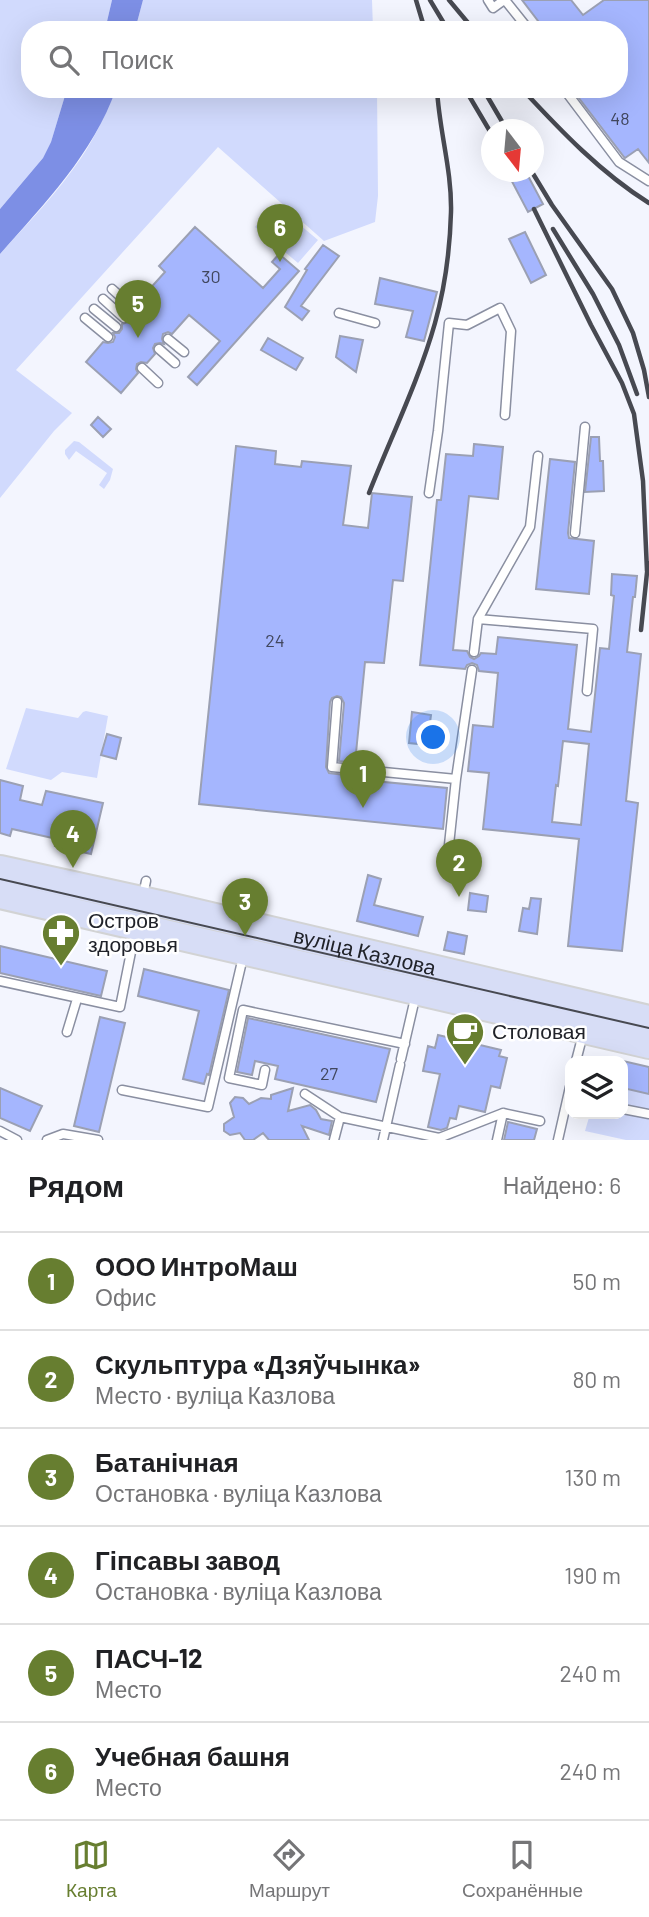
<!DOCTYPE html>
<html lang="ru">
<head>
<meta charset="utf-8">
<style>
  body { margin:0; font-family:Barlow,sans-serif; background:#f6f6f6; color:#202124 }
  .controls { position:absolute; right:21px; bottom:21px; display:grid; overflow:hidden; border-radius:14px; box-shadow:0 7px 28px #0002 }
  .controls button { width:63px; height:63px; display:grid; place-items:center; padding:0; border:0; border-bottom:2px solid #e0e0e0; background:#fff; color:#202124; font:35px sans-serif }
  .compass { position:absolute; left:481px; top:119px; width:63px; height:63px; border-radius:50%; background:#fff; box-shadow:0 7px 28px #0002; rotate:164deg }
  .you { position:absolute; left:434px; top:738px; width:24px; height:24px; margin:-18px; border:5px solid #fff; border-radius:50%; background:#1a73e8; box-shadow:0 0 0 10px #1a73e833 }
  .badge { display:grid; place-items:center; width:46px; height:46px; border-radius:50%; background:#677e30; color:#fff; font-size:23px; font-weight:700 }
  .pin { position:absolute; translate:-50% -58px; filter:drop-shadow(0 2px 4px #0008) }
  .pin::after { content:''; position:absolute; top:37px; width:24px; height:21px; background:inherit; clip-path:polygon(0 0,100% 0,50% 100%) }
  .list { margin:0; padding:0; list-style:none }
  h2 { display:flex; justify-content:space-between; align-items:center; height:91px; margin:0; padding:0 28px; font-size:30px }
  h2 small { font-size:23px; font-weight:400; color:#757577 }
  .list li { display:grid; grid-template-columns:46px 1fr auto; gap:21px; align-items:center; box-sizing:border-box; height:98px; padding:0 28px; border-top:2px solid #e0e0e0 }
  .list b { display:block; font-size:26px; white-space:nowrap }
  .list p { margin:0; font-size:23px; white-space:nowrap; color:#757577 }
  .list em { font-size:23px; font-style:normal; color:#757577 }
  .icon { flex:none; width:38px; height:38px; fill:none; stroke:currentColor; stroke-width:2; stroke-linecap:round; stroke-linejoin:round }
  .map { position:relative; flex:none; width:649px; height:1140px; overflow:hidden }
  .search { position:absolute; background:#fff; box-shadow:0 7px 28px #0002; left:21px; right:21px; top:21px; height:77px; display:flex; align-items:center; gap:18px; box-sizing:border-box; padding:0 24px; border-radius:28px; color:#757577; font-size:26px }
  .sheet { height:679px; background:#fff }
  nav { display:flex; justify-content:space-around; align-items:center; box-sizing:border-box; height:98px; border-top:2px solid #e0e0e0; background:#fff; font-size:19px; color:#757577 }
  nav a { display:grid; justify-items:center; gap:4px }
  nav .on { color:#677e30 }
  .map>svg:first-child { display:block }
  .green { fill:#d1dafd }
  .water { fill:#7d8fe5 }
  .building { fill:#a5b6fe; stroke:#9ba0b3; stroke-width:2; fill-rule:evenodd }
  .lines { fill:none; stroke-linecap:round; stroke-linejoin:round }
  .service-casing { stroke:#8a8fa1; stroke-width:11 }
  .primary-casing { stroke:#d2d3d4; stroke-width:30 }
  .service { stroke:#fff; stroke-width:8 }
  .primary { stroke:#d7ddf6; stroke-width:26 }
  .tram { stroke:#474951; stroke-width:2 }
  .rail { stroke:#474951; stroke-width:4.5 }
  .labels { text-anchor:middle; stroke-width:5; stroke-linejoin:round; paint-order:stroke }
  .number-label { font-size:18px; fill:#41475e }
  .poi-label { font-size:21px; fill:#202229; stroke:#fff; text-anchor:start }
  .street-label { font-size:21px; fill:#202229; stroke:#fff }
</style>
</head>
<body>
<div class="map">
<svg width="649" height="1140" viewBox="0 0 649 1140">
  <rect width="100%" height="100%" fill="#f3f5fe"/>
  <path class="green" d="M0,0h112l-7,30h-75v59h37l-16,53 -8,16 -43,51z
    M143,0h229l1,30h-238z
    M116,89h261l1,107 -3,26 -51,19 -106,-94 -202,223 56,43 -18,18 -54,67v-244c28,-31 58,-62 81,-96 15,-22 25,-45 35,-69z
    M275,204l43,36 -20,23 -43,-36z
    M74,441l5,1 34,27 -3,11 -6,9 -5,-4 8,-12 -31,-22 -7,9 -4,-6v-4z
    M26,708l52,10 5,-6 3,-1 22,5 -11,62 -35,-6 -11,8 -45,-11z
    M623,1088l26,6v46h-23l-41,-9 5,-17h33z"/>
  <path class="water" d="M112,0h31l-8,30h-30z
    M67,89h49c-23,65 -71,114 -116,165v-45l43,-51 8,-16z"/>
  <path class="building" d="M522,0h49l12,15 21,-15h45v163l-11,-14 -13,9 -1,-1 -52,-68h47v-59h-74z
    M507,172h19l17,32 -15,8z
    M195,227l68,61 17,-19 -8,-7 7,-8 20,17 -102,114 -9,-8 32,-36 -31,-26 -17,19 -4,-2 -5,2 -1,5 2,5 -4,-1 -5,1 -2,4 2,6 -8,9 -6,-1 -4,2 -1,5 2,4 -17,20 -35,-31 17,-20 5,1 5,-1 2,-5 -2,-4h6l3,-4v-5l7,-2 1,-5 -1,-4 5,1 4,-2 1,-5 -2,-4 28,-31 -6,-6z
    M525,232l21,43 -15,8 -22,-44z
    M323,245l16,11 -38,50 8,5 -7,9 -17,-13 22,-37 -2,-1z
    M380,278l57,14 -13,49 -18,-4 7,-26 -38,-7z
    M340,336l23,4 -7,32 -20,-15z
    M268,338l35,20 -7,12 -35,-20z
    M98,417l13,12 -8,8 -12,-12z
    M591,437h8l1,24h3l1,30 -19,1z
    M474,444l29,3 -5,52 -29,-3 -16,154 14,1 3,6 4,2 5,-3 2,-3 15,1 2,-17 79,8 -9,84 23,3 9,-84 9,1 5,-53 -3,-1 1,-21 25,2 -2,21h-2l-6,55 14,2 -15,147 12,2 -16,148 -54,-5 11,-107 -96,-10 6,-56 -21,-2 5,-46 20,2 5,-54 -19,-2 -2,-6 -5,-2 -5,2 -2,4 -45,-4 17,-165h4l5,-46 27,2zM563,741l26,3 -8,81 -29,-3 4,-37 2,1z
    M236,446l40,5 -1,13 26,3 1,-6 49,5 -8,59 25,3 4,-35 40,4 -9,84 -10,-1 -9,83 -19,-1 -10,101 -16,-2 5,-58 -3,-6 -4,-1 -5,2 -2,4 -4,65 3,6 24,3v3l94,9 -4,41 -244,-25z
    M550,459l25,3 -7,71 1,5 25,3 -5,53 -53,-5z
    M412,712l19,3 -4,30 -18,-2z
    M107,734l14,4 -5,21 -15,-4z
    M0,780l23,6 -3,14 22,5 4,-14 57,12 -12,51 -36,-8 2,-7 -45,-10 -2,7 -10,-3z
    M368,875l13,4 -7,26 49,12 -5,19 -61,-15z
    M470,893l18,3 -2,16 -18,-2z
    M531,898l10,1 -4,35 -18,-3 4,-23 6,1z
    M448,932l19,4 -3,18 -20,-4z
    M0,946l107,25 -6,25 -101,-23z
    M144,969l85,21 -20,85 -2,-1 -3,10 -21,-5 16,-68 -61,-15z
    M100,1017l25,6 -26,109 -25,-6z
    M248,1018l142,31 -14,53 -101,-23 3,-13 -23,-5 -3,14 -15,-3z
    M438,1035l63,15 -2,6 8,2 -7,30 -9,-2 -6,26 -26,-6 -3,13 -6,-1 -3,10 -6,2 -13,-3 12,-53 -17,-3 5,-25 7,2z
    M623,1061l26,6v27l-26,-6z
    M0,1088l42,18 -12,25 -30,-13z
    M293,1088l-5,23 22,-6 6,5 5,9 11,2 -3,14 -27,-9 7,14h-40l-6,-7 -10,7h-8l-5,-7 -10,2 -6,-4v-7l10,-7 -4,-14 5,-6 8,1 6,6 12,-6 10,1v-4z
    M508,1122l29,7 -3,11h-30z"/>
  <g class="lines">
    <g class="service-casing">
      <path id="service" d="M488,0l5,8 11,-8
        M505,0l24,30
        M564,89l55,73 30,19
        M112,289l21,19
        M103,299l21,19
        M94,309l22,18
        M339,313l36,10
        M85,318l23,19
        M168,339l16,13
        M159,349l16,14
        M142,368l16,15
        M429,493l9,-62 11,-108 18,2 33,-17 11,23 -6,84
        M575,533l10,-106
        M478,619l52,-92 8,-71
        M474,652l4,-33 115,10 -6,62
        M337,702l-5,65 124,12 -10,94
        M456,779l16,-109
        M143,895l3,-14
        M0,981l120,26 15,-75
        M67,1032l10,-33
        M401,1059l15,-65
        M576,1061l7,-27
        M265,1070l-3,15 -33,-7 14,-68 162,34
        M122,1090l86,17 35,-150
        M305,1094l35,23
        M623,1109l26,5
        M0,1131l17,9
        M47,1140l16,-6 35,6
        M334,1140l6,-23 99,21 64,-25
        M383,1140l17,-75
        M497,1140l6,-27 37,8
        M558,1140l12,-53"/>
    </g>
    <g class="primary-casing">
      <g id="primary">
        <path id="s1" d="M0,869l164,36 485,114"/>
        <path d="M0,895l649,150"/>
      </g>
    </g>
    <use href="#service" class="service"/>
    <use href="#primary" class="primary"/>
    <path class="tram" d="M0,879l649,149"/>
    <path class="rail" d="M416,0l9,30
      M430,0l18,30
      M449,0l25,30
      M465,89l26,44
      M483,89l24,41
      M522,89c39,42 79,84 127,114
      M532,172l20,33 60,84 21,44 11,37 5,27
      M534,209l57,116 31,58 12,31 9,67 4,90
      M553,229l40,65 26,51 18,49
      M369,493c22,-56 50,-113 66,-170 10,-36 15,-74 16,-111 1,-42 -12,-82 -14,-123
      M641,630l7,-67"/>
  </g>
  <defs>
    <g id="pharmacy-pin" transform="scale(2.0125)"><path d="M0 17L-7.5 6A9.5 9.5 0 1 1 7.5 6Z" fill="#677e30" stroke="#fff"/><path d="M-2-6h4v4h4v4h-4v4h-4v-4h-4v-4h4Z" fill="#fff"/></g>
    <g id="cafe-pin" transform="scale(2.0125)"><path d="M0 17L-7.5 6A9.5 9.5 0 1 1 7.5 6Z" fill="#677e30" stroke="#fff"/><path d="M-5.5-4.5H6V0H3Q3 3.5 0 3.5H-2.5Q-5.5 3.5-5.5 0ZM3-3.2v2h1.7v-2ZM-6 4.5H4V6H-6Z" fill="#fff"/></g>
  </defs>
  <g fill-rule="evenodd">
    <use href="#pharmacy-pin" x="61" y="933"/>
    <use href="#cafe-pin" x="465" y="1032"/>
  </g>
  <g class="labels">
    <g class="number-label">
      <text x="620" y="125">48</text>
      <text x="211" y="283">30</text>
      <text x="275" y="647">24</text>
      <text x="329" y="1080">27</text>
    </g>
    <g class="poi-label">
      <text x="88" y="928">Остров<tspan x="88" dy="24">здоровья</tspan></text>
      <text x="492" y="1039">Столовая</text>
    </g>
    <g class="street-label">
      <text dy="7" stroke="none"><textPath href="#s1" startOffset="374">вуліца Казлова</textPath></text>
    </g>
  </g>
</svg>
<div class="controls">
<button><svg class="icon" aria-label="layers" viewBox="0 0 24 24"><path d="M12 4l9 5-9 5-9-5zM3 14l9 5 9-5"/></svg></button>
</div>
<svg class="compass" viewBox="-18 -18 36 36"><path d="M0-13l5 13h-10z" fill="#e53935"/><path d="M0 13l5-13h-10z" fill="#757577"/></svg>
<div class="you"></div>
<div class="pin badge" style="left:363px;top:808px">1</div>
<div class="pin badge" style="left:459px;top:897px">2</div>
<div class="pin badge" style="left:245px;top:936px">3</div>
<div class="pin badge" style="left:73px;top:868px">4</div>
<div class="pin badge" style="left:138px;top:338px">5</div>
<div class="pin badge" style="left:280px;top:262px">6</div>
<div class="search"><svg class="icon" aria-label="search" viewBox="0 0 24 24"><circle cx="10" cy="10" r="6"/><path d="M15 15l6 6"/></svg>Поиск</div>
</div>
<section class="sheet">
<h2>Рядом<small>Найдено: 6</small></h2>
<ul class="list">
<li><span class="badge">1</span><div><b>ООО ИнтроМаш</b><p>Офис</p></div><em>50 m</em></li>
<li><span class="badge">2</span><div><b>Скульптура «Дзяўчынка»</b><p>Место · вуліца Казлова</p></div><em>80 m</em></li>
<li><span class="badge">3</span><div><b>Батанічная</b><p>Остановка · вуліца Казлова</p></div><em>130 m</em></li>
<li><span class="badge">4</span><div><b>Гіпсавы завод</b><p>Остановка · вуліца Казлова</p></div><em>190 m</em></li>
<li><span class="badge">5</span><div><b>ПАСЧ-12</b><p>Место</p></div><em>240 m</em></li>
<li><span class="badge">6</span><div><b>Учебная башня</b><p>Место</p></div><em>240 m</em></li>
</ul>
</section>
<nav>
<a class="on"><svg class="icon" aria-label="map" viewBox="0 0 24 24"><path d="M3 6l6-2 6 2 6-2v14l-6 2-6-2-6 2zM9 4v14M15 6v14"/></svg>Карта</a>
<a><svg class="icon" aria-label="directions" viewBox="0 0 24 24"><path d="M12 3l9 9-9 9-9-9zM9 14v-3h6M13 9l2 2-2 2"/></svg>Маршрут</a>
<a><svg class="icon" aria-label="saved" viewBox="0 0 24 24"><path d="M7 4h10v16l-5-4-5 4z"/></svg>Сохранённые</a>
</nav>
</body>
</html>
